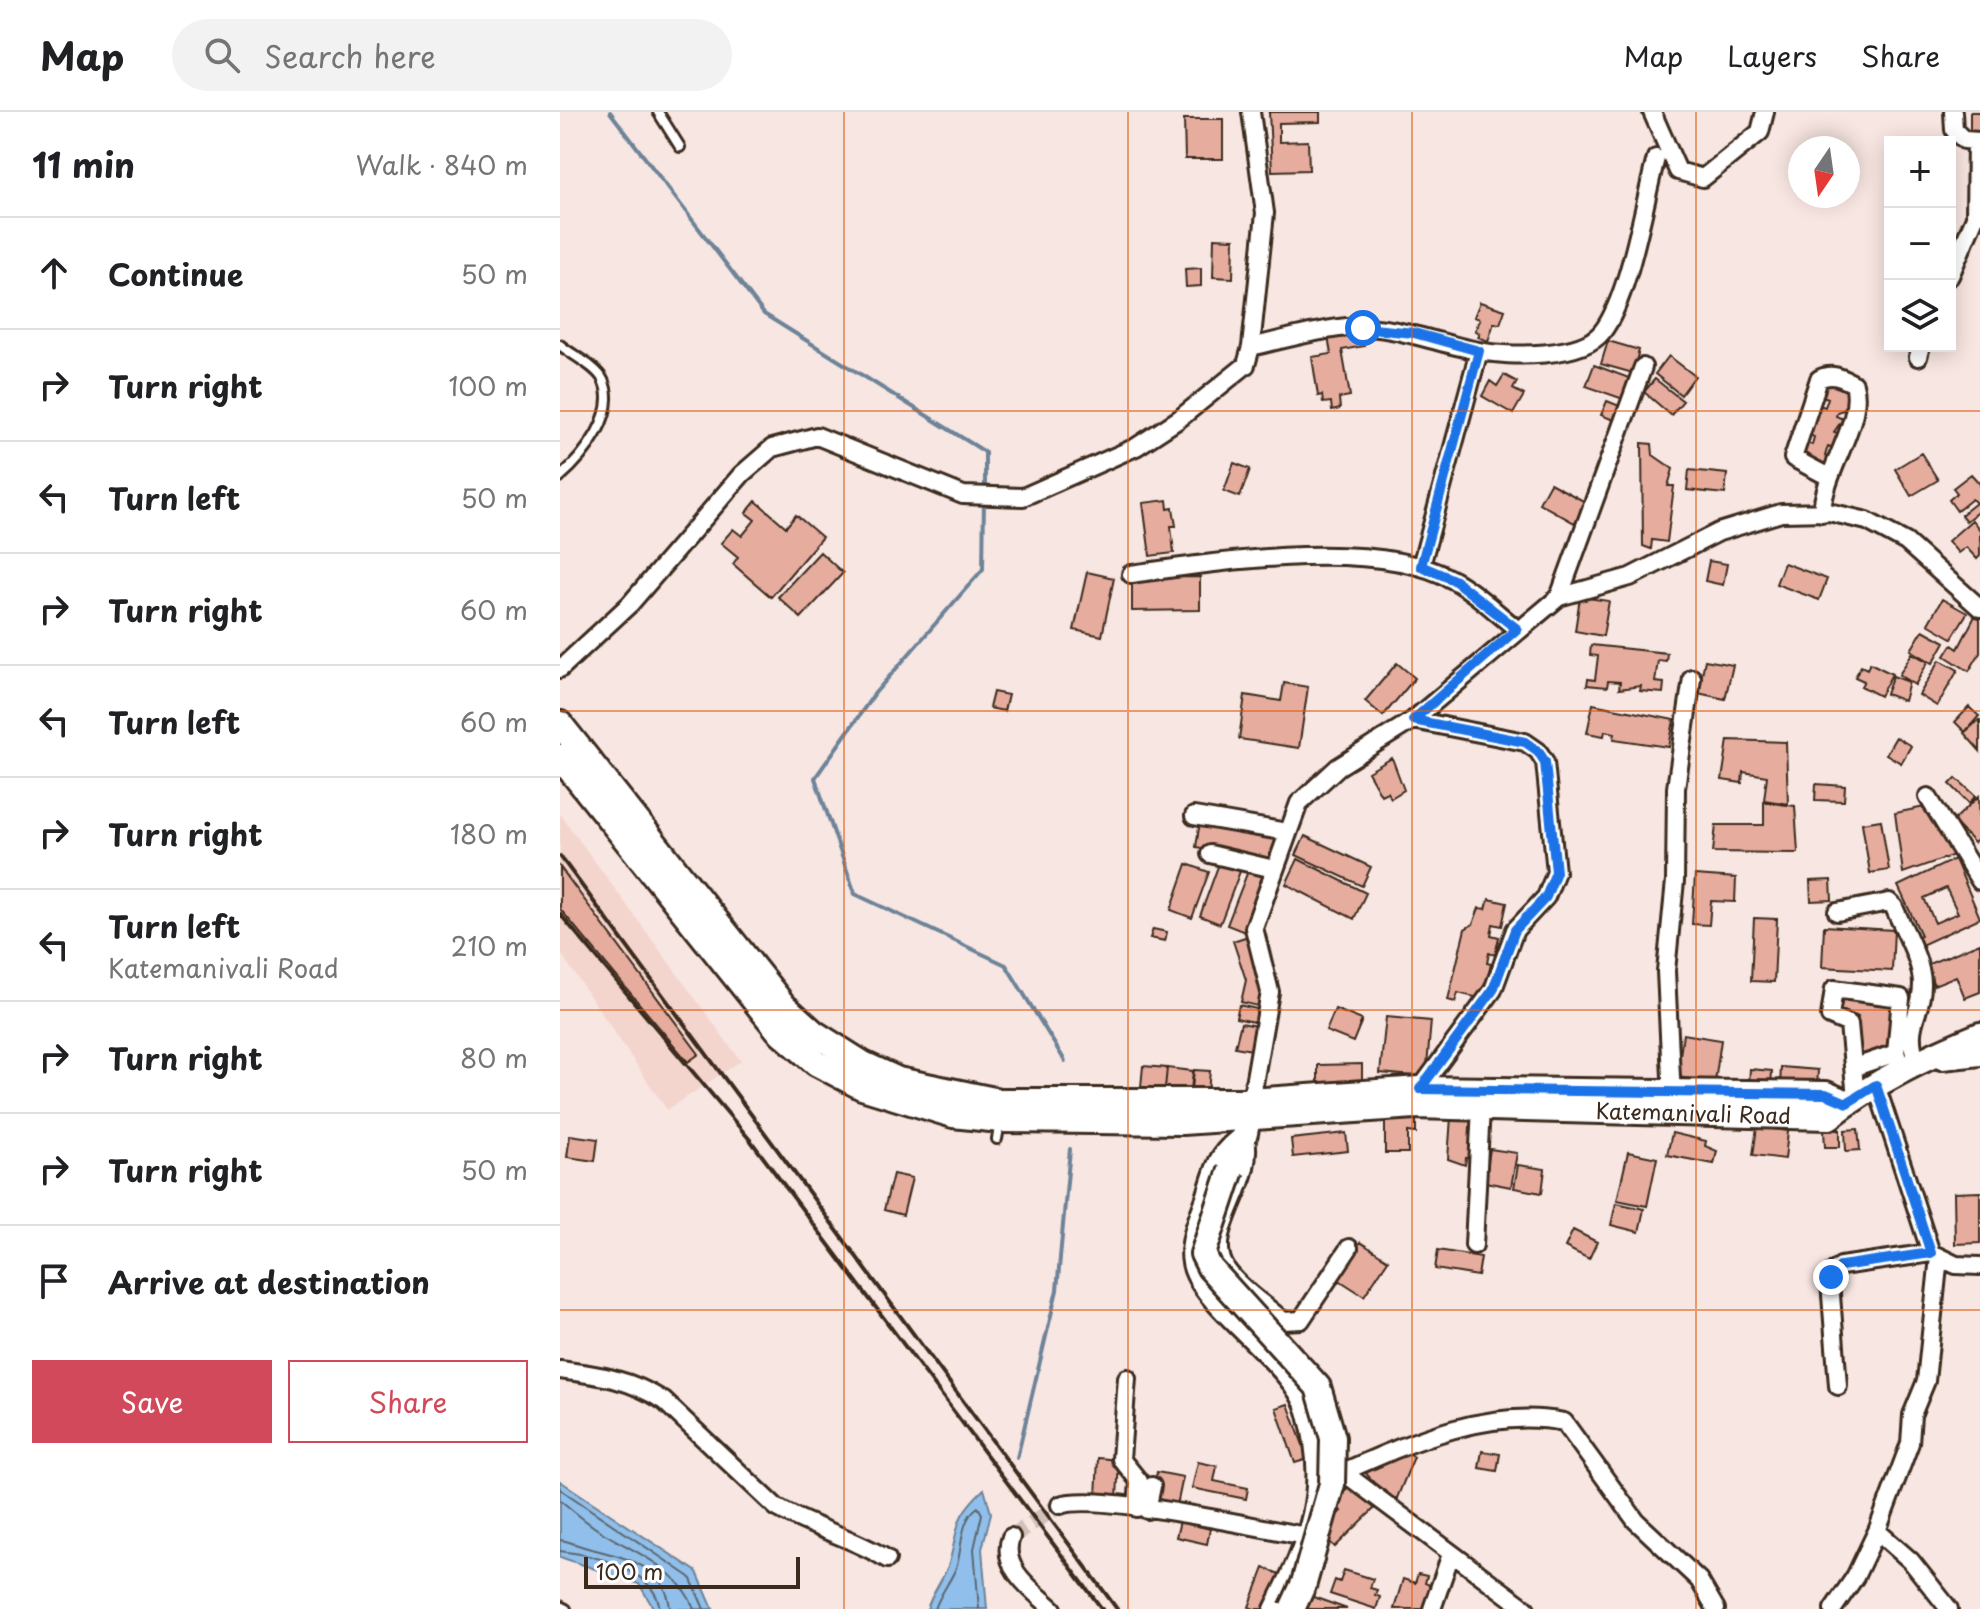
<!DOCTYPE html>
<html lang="en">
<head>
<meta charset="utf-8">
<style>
  body { margin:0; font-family:"Playpen Sans",sans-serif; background:#f2f2f2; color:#202124 }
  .controls { position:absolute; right:24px; top:24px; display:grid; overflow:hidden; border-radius:0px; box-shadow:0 4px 20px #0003 }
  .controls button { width:72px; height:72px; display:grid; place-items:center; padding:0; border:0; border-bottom:2px solid #e0e0e0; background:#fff; color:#202124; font:40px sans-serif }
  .compass { position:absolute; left:1228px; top:24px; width:72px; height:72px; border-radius:50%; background:#fff; box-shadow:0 4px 20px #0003; rotate:193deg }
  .scale { position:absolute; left:24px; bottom:20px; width:216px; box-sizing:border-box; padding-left:8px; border:4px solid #3b2a1e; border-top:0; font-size:22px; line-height:28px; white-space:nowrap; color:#3b2a1e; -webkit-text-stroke:6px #fff; paint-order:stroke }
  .stop { position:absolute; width:24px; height:24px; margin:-18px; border:6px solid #1a73e8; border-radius:50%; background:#fff }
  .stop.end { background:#1a73e8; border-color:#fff; box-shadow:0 2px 8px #0008 }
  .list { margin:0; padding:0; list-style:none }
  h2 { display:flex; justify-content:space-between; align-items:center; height:104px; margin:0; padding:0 32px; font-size:34px }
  h2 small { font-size:26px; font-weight:400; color:#757577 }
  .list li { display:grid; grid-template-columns:52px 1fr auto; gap:24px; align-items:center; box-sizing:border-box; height:112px; padding:0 32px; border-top:2px solid #e0e0e0 }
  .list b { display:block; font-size:30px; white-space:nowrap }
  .list p { margin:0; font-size:26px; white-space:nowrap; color:#757577 }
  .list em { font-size:26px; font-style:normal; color:#757577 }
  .actions { display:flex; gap:16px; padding:24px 32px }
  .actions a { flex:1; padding:18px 0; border:2px solid #d1495b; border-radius:0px; text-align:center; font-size:28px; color:#d1495b }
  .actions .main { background:#d1495b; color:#fff }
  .icon { flex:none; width:44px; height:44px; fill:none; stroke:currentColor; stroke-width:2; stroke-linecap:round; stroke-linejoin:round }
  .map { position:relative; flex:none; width:1420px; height:1497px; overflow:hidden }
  header { display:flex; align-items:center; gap:48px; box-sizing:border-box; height:112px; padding:0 40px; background:#fff; border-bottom:2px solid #e0e0e0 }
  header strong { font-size:38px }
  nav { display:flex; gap:44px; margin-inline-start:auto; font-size:28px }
  .search { width:560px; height:72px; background:#f2f2f2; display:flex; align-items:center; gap:20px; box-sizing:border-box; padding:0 28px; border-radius:44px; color:#757577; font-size:30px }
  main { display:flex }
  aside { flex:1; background:#fff }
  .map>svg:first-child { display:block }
  .built { fill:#f3d5ce }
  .water { fill:#8fbfea; stroke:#6d8398; stroke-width:2 }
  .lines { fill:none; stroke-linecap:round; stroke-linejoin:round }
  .shore { stroke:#5d6670; stroke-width:2 }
  .stream { stroke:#6d8398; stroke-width:4 }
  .building { fill:#e6ad9f; stroke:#3b2a1e; stroke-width:2; fill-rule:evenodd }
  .street-tunnel { stroke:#d2c0bb; stroke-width:16; stroke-dasharray:16 8; stroke-linecap:butt }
  .lane-casing { stroke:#3b2a1e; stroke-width:14 }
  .street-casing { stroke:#3b2a1e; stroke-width:22 }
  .secondary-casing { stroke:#3b2a1e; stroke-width:30 }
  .lane { stroke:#fff; stroke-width:8 }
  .street { stroke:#fff; stroke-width:16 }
  .secondary { stroke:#fff; stroke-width:24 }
  .rail { stroke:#3b2a1e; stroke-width:4 }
  .secondary-bridge-casing { stroke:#3b2a1e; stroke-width:30; stroke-linecap:butt }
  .secondary-bridge { stroke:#fff; stroke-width:24 }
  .route { stroke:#1a73e8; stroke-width:10 }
  .grid { fill:none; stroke:#df570d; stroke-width:2; stroke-opacity:0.55 }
  .labels { text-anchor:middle; stroke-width:6; stroke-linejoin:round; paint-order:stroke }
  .street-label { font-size:22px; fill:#3b2a1e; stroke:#fff }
</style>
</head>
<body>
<header>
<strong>Map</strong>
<div class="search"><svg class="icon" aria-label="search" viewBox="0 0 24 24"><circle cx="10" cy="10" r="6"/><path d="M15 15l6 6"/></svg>Search here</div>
<nav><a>Map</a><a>Layers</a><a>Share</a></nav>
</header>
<main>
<aside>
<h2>11 min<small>Walk · 840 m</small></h2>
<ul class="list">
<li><svg class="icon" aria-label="ahead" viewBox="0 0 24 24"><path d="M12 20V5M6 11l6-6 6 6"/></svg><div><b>Continue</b></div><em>50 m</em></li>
<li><svg class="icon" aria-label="right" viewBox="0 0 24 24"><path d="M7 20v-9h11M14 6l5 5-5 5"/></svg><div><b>Turn right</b></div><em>100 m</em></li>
<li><svg class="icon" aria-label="left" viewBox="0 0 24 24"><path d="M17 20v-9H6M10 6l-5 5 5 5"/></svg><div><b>Turn left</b></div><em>50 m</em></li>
<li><svg class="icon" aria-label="right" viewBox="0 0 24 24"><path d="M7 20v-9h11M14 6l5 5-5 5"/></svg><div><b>Turn right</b></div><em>60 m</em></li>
<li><svg class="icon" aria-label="left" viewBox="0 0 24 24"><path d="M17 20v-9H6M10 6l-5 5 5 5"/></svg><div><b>Turn left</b></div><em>60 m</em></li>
<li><svg class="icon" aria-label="right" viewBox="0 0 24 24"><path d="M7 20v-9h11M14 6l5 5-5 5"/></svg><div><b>Turn right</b></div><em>180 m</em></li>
<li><svg class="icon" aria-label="left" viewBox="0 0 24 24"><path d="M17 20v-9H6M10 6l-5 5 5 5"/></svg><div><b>Turn left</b><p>Katemanivali Road</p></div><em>210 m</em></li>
<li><svg class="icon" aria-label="right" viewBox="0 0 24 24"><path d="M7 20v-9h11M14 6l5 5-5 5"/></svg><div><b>Turn right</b></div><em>80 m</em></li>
<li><svg class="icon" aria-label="right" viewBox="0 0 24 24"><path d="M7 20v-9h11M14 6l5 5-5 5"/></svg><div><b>Turn right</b></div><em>50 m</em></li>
<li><svg class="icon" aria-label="arrive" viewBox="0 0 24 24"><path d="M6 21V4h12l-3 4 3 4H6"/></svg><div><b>Arrive at destination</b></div></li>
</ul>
<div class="actions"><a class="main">Save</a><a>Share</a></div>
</aside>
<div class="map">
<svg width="1420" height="1497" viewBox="0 0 1420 1497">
  <rect width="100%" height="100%" fill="#f8e6e2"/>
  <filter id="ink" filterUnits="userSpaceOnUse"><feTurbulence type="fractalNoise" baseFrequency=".0125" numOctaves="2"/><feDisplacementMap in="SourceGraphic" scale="16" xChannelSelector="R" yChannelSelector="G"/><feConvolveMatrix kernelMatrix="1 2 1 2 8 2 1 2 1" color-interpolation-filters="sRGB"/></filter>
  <g filter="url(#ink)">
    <path class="built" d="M0,702l181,247 -74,49 -107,-158z"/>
    <path class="water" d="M0,1369l137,91 16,37h-59l-15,-25 -79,-27z
      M424,1377l7,24 -9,36 5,60h-60c5,-17 17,-30 22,-46 11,-37 3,-44 35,-74z"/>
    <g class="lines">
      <path class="shore" d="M0,1377l130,88 14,32
        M0,1388c15,12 29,25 45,34 35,21 74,35 89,75
        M0,1428c9,1 16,5 24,7 35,9 83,17 86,62
        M0,1439c34,4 95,18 100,58
        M375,1497c5,-15 15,-27 21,-41 7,-19 3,-48 22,-61l4,7 -8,35 5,60"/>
      <path class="stream" d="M50,0l154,202 221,138v39
        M424,388l-1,69 -108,124 -60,85 40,116 151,71 59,96
        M457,1346l40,-168 13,-141"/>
    </g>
    <path class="building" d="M709,0h51v10l-41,1v19l29,-1 1,29 -37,1z
      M1410,0h10v19h-10z
      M624,7h39v40h-38z
      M654,126l20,1 -1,39 -20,-1z
      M641,156v18l-15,1 -1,-18z
      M920,190l25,8 -5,14 -6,-1 -6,18 -10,-4 2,-4 -5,-2 5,-12 -6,-2z
      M787,216l1,7 13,-2 3,13 -22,4 8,46 -11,2 1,11 -8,2 -1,-9 -8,1 -1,-8 -4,1 -6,-39 19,-3 -4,-23z
      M1048,229l31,9 -6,23 -32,-9z
      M1109,244l26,20 -14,19 -26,-21z
      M1034,253l43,16 -8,20 -43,-15z
      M944,263l13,7 -4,7 11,6 -11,19 -31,-18 8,-15 7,5z
      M1268,266l25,8 -7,23 -9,3 -1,4 7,3 -9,13 4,1 -4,15 -6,-2 -3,10 5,2 -2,7 -5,-1 -1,4 -20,-11 5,-14 5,2 2,-8 -5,-2 10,-30 6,2 3,-9 -6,-2z
      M1095,267l28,22 -12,14 -27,-23z
      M1047,289l15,6 -6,14 -15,-6z
      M1082,331l10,1 1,11 20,14 -5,17h6l-7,56 -15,-2 -1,9 -8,-3z
      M1361,341l17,27 -27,16 -16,-27z
      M674,351l16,6 -10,28 -16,-6z
      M1129,358l38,4 -2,20 -38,-4z
      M1411,362l9,10v26l-14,11 -5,-6 15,-12 -4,-4 -15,12 -8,-11 8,-7 -4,-5z
      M990,371l41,22 -11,21 -41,-23z
      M607,388l1,9 5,-1 3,18h-5l3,27 -24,3 -7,-53z
      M196,389l30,26 10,-12 26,22 -51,60 -38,-33 5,-7 -17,-14 12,-14 9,7 13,-16 -9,-7z
      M1412,408l8,10v26l-3,3 -11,-12 -8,6 -10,-12z
      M260,440l23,21 -42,45 -23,-21z
      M1149,449l18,3 -4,21 -18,-4z
      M1224,451l43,16 -8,21 -43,-16z
      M527,460l27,6 -12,58 -28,-6z
      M640,465v33l-68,1v-33z
      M1020,485l29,4 -6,35 -28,-5z
      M1382,487l25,14 -15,25 -24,-14z
      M1415,504l5,2v35l-11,18 -24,-15 7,-11 6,4z
      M1363,518l22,12 -12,21 -22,-13z
      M1031,533l76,8 -1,8 -8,-1 -3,22 9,1 -1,10 -23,-2 1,-5 -22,3 1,-7 -12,-1 -1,6 -20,-2 1,-6 7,1 3,-24 -8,-1z
      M1352,541l16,9 -13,23 -16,-10z
      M1145,548l28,5 -8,34 -27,-6z
      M1380,548l18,10 -21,36 -18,-11z
      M837,551l18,15 -32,38 -18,-15z
      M1310,551l22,11 -12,22 -19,-10 3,-5 -9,-4 6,-11 6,3z
      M1333,564l16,6 -5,19 -18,-7z
      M724,571l24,4 -9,61 -60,-9 6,-44 36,6z
      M433,580l15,3 -4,16 -15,-3z
      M1033,592l81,16 -5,27 -55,-8 1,-6 -10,-2 -1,5 -17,-3z
      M1409,595l10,9 -14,16 -10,-10z
      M1419,608h1v31l-16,-18z
      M1336,625l15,9 -10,17 -15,-9z
      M1168,628l58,2 2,62 -24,-4 3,-24 -24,-4 -1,11 -20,-3z
      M832,646l12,32 -13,8 -4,-6 -6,3 -13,-23z
      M1396,666l20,18 -7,7 -19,-19z
      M1256,672l29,2 -1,15 -29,-1z
      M1419,684l1,42 -6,5 -21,-22z
      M1204,690l31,4 3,47 -85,-1 3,-27h48z
      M1370,694l24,49 -51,18 -8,-60z
      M1321,708l8,50 -19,3 -8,-50z
      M640,709l78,14 -6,26 -76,-14z
      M745,724l66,31 -9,19 -66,-31z
      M661,746l21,8 -22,58 -20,-8z
      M738,747l68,34 -12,26 -68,-35z
      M1395,747l25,59 -65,30 -4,-9 10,-4 -23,-49zM1386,776l12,25 -23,10 -11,-25z
      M627,752l22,8 -17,46 -21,-8z
      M0,755l139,187 -11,8 -128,-153z
      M688,759l17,6 -20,55 -18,-7z
      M1135,763l41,3 -1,24 -24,-1 -2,24 -17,-1z
      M1271,768l1,20 -21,1 -1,-20z
      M929,787l18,4 -5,23 -9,-2 -2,11 8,2 -4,18 -6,-2 -2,10 4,1 -8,35 -25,-6 -3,9 -7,-2 17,-71 8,-5 6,-16 7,1z
      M1194,806l23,1 -3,63 -23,-1z
      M1264,814l70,4 -2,41 -70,-4z
      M593,817l14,3 -2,9 -15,-3z
      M688,824l16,47 -6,23 -17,-4 5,-22 -13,-39z
      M1420,831v49l-15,6 -9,-22 -22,9 -8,-20z
      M1274,880l34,2v9l29,2 -7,39 -13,5 -5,9 -17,-1 3,-41 -25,-2z
      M679,893l22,5 -3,13 -22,-5z
      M775,897l27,11 -9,22 -27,-11z
      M826,905l45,4 -5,56 -46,-4z
      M681,911l16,3 -5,24 -17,-3z
      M1123,922l38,6 -6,42 -38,-5z
      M802,952v18h-44v-17z
      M583,954l24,2 -2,21 -24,-2z
      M1221,955l37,3 -1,19 -37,-3z
      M607,956l26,3 -2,19 -26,-2z
      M1190,957l22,2 -1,14 -22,-1z
      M634,958l16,1 -2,21 -16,-2z
      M825,1002l31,1v18l-8,-1v21h-23z
      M891,1005l24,2 -3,40 -6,-1 -1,7 -17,-6z
      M1197,1015l31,4 -3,28 -32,-4z
      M1298,1017l2,21 -14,1 -1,-21z
      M1264,1018h16v17h-15z
      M786,1021l2,18 -55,6 -2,-18z
      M1112,1021l34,8 -1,5 12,5 -3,13 -47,-9z
      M10,1023l28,4 -3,22 -28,-4z
      M930,1037l27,4 -6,34 -26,-5z
      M1068,1040l29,6 -10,48 -30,-6z
      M958,1053l27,4 -3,24 -28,-5z
      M333,1062l19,4 -9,37 -19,-5z
      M1420,1080v51l-25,1 -1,-51z
      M1056,1091l28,6 -5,23 -28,-7z
      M1013,1118l24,12 -8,17 -24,-12z
      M800,1130l28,18 -24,36 -28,-18z
      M878,1138l43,7 -3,19 -43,-7z
      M728,1292l20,55 -13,4 -19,-55z
      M845,1339l9,6 -17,41h-11l-20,-25z
      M922,1339l18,3 -3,17 -18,-3z
      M538,1346l21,2 -2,38 -21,-1z
      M638,1350l19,4 -3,15 34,7 -2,11 -54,-11z
      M597,1360l26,5 -7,33 -26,-6z
      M793,1370l24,24 -42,41 -15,-14 21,-22 -8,-8z
      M620,1409l30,8 -3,15 -31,-7z
      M704,1456l21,8 -12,33h-19l-5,-2z
      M784,1458l29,9 -3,9 7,2 -2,5 5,2 -4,12 -46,-15 5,-14 5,2z
      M858,1462l9,2 -2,7 7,3 -4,23h-34l9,-30 12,4z
      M742,1481l45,16h-50z"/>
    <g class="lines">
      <path class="street-tunnel" d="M451,1425l49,-32"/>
      <g class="lane-casing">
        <path id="lane" d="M98,0l22,35
          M0,233c12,10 37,22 43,35 16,34 -20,77 -43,97
          M437,1027l3,-17
          M0,1494l6,3"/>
      </g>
      <g class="street-casing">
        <path id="street" d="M1092,0l26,59 25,7 57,-46 5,-20
          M1393,0l1,18 10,10 16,1
          M1390,164l25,-59 1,-76
          M691,235c31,-7 64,-17 96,-20 46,-3 88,16 132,24 30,6 103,7 123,-19 27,-34 42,-129 54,-174
          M1358,245l3,-11
          M1262,401c1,-42 43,-92 32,-129 -12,-6 -22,-12 -35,-5l-26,79 36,19
          M861,454l58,-215
          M571,462c86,-12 245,-37 322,6 23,12 43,33 64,49
          M999,485l84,-230
          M0,557l70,-65 112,-130 30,-26 45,-12 146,59 60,2 113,-50 43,-28 67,-54 5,-18 14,-134 -14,-101
          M853,608l112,22 13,9 7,11 11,110 -10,25 -31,33 -22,60 -73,99
          M1368,685l52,84
          M634,704l93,16
          M650,742l64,15
          M1277,800l52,-10 5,5c9,22 28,53 28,77 0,34 -19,39 -5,79
          M1301,953l35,-12
          M1316,973l55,168 25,12 24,1
          M1296,986l-7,-74 -19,-8 4,-27 67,9 -5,55 7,17
          M1112,987l-6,-128 9,-90 1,-93 16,-110
          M691,989l19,-109 -16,-64 45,-125 39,-36 75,-47 146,-123 71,-20 89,-45 62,-19 48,-1 38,9 39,21 74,66
          M914,1133l7,-138
          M0,1258c39,5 70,9 104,31l112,106c36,21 76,30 111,52
          M567,1266l-6,81 18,22 -2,27
          M1278,1274l-8,-104 4,-11 7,-5 90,-13
          M762,1357l21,3c68,-30 145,-65 221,-50l72,99 63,59 17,29
          M783,1360l183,137
          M500,1393c38,-13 198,23 246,31
          M587,1398l5,-24
          M1317,1419l34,30 38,48
          M451,1425c-12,31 23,54 42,72
          M713,1497c35,-70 56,-119 33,-198 -14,-48 -108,-105 -115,-148 -4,-21 7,-46 14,-65 10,-32 11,-46 40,-65 14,51 -45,98 -18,137 13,19 39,35 56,51l18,-1 48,-72
          M872,1497l19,-55
          M1273,1497l22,-32 22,-46 33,-88 2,-28 14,-34 13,-124"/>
      </g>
      <g class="secondary-casing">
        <g id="secondary">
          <path d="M0,612l224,282 30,27 49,31 35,16 101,21h252l169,-12 406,5 21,9"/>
          <path id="s1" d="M0,645l218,273 38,33 46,24 91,28 47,5 182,2 233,-16 414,11c46,-36 98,-60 151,-82"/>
          <path d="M1382,945l38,-4"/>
          <path d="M671,1058l14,-37 6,-30"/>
        </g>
      </g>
      <use href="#lane" class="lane"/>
      <use href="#street" class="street"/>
      <use href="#secondary" class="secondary"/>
      <path class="rail" d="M0,744l557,753
        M0,802l191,227 351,468"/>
      <g class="secondary-bridge-casing">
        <path id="secondary-bridge" d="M671,1058l-28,84 7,14 108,119 15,51 -1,46 -28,99 -12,26"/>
      </g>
      <use href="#secondary-bridge" class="secondary-bridge"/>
    </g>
  </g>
  <g class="lines" filter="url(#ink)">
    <path class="route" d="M803,216l51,5 65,18 -58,215 33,14 63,49 -104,91 112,22 13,9 7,11 11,110 -10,25 -31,33 -22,60 -73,99 406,5 21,9 29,-18 55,168 -90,13 -10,11"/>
  </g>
  <path class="grid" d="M284,0v1497M568,0v1497M852,0v1497M1136,0v1497M0,299h1420M0,599h1420M0,898h1420M0,1198h1420"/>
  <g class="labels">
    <g class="street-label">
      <text dy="8" stroke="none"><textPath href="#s1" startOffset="1288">Katemanivali Road</textPath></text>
    </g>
  </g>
</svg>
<div class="controls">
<button>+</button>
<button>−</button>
<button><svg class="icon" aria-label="layers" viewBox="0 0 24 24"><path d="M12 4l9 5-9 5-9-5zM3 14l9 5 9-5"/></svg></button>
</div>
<svg class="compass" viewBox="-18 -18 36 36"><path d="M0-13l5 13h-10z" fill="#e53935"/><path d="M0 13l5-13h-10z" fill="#757577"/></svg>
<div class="scale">100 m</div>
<div class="stop" style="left:803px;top:216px"></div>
<div class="stop end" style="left:1271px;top:1165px"></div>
</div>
</main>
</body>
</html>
